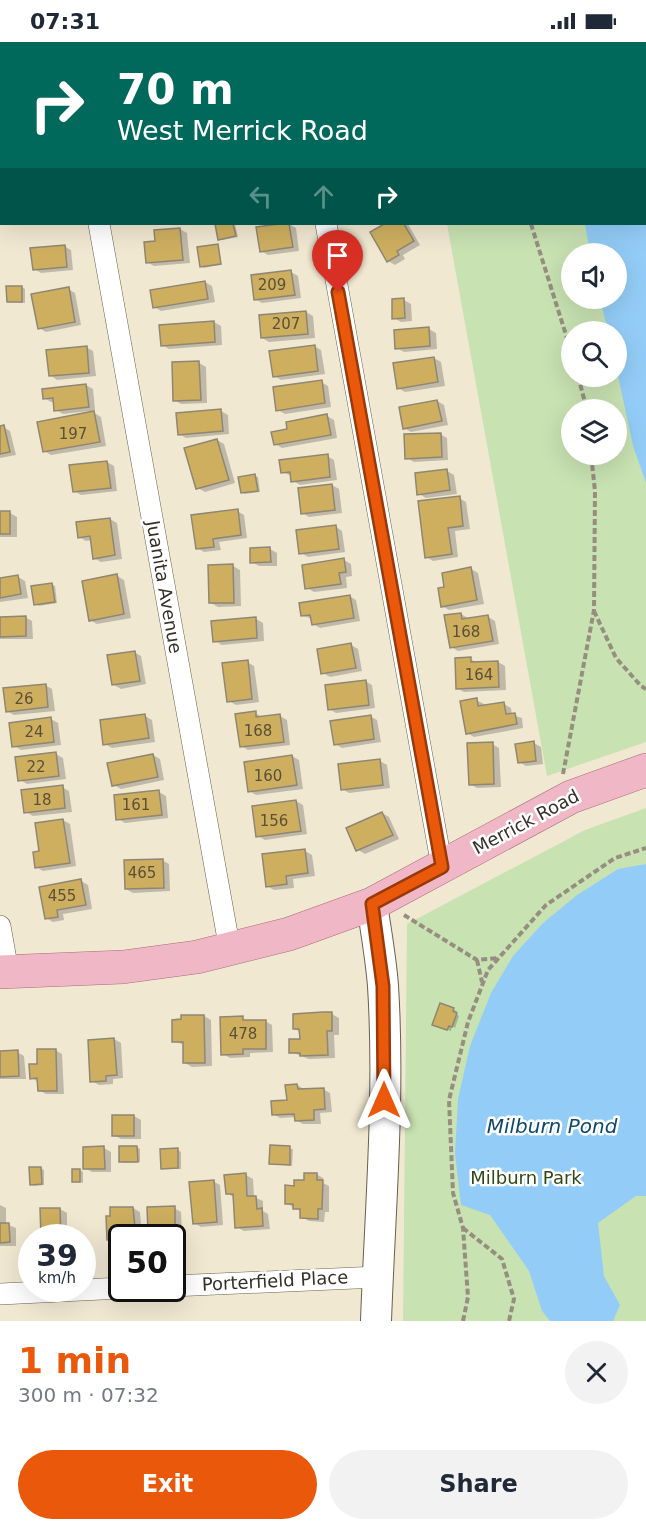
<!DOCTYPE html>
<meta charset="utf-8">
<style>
:root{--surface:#fff;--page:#f2f2f3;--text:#1f2937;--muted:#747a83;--accent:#ea580c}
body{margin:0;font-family:"DejaVu Sans",sans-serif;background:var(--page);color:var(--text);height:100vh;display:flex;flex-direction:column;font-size:22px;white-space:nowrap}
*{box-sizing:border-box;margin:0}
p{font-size:20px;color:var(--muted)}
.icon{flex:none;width:33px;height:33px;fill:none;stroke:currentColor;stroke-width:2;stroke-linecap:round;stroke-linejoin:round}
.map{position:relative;height:1279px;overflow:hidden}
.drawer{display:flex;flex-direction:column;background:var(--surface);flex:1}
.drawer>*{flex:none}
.top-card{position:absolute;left:0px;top:0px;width:646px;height:183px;box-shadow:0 6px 24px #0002;background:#00695c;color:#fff;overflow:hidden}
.buttons{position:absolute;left:561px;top:201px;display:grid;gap:12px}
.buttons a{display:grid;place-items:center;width:66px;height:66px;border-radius:50%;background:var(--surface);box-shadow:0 6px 24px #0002;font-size:30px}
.speed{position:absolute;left:18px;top:1182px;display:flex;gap:12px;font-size:30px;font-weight:700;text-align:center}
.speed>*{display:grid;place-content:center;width:78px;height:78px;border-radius:50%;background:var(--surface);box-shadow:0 6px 24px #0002;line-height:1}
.speed small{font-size:15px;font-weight:400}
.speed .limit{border:3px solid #111;border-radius:9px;background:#fff;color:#111}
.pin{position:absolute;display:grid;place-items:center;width:51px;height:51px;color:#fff;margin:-62px -26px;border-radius:50% 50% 50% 0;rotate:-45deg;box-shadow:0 0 6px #0007}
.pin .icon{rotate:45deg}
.me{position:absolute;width:66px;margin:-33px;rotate:0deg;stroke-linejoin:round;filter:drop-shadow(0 0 4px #0008)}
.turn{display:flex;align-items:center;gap:21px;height:126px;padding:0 18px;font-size:27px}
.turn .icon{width:78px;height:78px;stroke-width:2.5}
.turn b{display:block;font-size:42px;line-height:51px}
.lanes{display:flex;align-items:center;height:57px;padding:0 18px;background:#0003;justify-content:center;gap:30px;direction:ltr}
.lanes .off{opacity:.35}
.round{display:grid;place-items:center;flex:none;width:63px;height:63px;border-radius:32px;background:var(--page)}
.overview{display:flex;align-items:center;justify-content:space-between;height:102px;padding:0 18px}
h1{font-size:36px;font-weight:700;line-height:45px;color:var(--accent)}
.primary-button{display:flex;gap:12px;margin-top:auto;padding:12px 18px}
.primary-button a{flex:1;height:69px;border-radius:36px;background:var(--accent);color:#fff;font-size:24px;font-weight:700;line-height:69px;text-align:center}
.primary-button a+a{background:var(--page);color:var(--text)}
.status{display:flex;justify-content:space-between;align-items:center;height:42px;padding:0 30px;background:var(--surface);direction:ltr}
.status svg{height:16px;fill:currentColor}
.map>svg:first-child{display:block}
.green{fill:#c8e2b2;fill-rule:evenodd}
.water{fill:#93cdf7}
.shadow{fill:#0003}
.building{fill:#ceaf60;stroke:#8f8773;stroke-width:1.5}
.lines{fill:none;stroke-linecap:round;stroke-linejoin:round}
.street-casing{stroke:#68604d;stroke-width:22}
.secondary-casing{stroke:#68604d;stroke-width:32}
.primary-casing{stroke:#a86a78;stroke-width:34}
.path{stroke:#968f80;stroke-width:4;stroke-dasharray:6 3;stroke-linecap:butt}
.street{stroke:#fff;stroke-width:21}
.secondary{stroke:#fff;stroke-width:30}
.primary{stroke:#f0b8c7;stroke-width:33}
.route-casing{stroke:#983908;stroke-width:15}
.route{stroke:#ea580c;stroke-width:10}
.labels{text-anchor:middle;stroke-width:5;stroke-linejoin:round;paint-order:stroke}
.number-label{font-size:15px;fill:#5b5037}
.street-label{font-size:18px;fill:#353129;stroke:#fff}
.park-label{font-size:18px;fill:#314916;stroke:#fff}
.water-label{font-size:20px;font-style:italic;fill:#10496c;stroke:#fff}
</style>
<div class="status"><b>07:31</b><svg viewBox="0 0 49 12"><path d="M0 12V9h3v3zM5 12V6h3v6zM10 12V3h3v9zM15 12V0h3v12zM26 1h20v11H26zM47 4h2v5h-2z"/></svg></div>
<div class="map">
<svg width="646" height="1279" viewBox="0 0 646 1279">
<rect width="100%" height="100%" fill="#f1e8d2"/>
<!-- green -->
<g class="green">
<path d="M415 0H646V700L547 734 447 182H645V2ZM572 212H616V256H572ZM572 290H616V334H572ZM572 368H616V412H572Z"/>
<path d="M646 766V1279H403L407 882 585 788Z"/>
</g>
<!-- water -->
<g class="water">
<path d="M645 158 646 167V441L633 404 617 329 616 290 608 289 600 257 616 256V212L590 211 585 182H645Z"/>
<path d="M646 822V1154H636L598 1181 604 1234 620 1263 613 1279H550L542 1269 529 1229 490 1173 461 1163 455 1112 458 1057 470 1004 491 951 513 914 543 881 577 853 618 827Z"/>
</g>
<!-- shadow -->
<g class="shadow">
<path d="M0 0H29L2 2 0 17Z"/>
<path d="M114 0H161L115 2Z"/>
<path d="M228 0H257L258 2H228Z"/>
<rect x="335" y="0" width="79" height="2"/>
<path d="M0 20H2V49L0 48Z"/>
<rect x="0" y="53" width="2" height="23"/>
<path d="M0 161 2 162 0 176Z"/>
<path d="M216 182H235L238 195 222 198 219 197Z"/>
<path d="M289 182 296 186 299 209 268 213 261 209 257 186Z"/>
<path d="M387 182H408L420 203 403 213 405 217 395 223 388 219 372 191Z"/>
<path d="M180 187 187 191 190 221 154 224 147 220Z"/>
<path d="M64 204 71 208 73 228 41 231 34 227Z"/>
<path d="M217 204 219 223 204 226 201 224Z"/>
<path d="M291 230 298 234 301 256 262 261 255 257Z"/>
<path d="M205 240 212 244 215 260 161 269 154 265Z"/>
<path d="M22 245 25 247V261L8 259Z"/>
<path d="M68 247 75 251 81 283 46 290 39 286Z"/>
<path d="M404 258 411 262 412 279 401 280 394 276Z"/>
<path d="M306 270 313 274 315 296 269 300 262 296Z"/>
<path d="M214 280 221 284 222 303 169 307 162 303Z"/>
<path d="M429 287 436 291 437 307 404 310 397 306Z"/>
<path d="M314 304 321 308 325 332 281 338 274 334Z"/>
<path d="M86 305 93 309 96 334 57 338 50 333Z"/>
<path d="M434 316 441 320 445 344 405 350 398 346Z"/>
<path d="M199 321 206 325 207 361 181 362 174 358Z"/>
<path d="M321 340 328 344 331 365 285 372 278 368Z"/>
<path d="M86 343 93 347 95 368 91 369 101 375 106 404 51 413 44 409 90 372 89 369 63 372 56 368 55 360H51L44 356Z"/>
<path d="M437 359 444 363 448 383 411 390 404 386Z"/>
<path d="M221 369 228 373 229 392 186 396 179 392Z"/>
<path d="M327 374 334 378 337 396 282 406 275 402 289 389Z"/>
<path d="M3 385 10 389 16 413 0 416V386Z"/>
<path d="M440 392 447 396 448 418 414 420 407 416Z"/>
<path d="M217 398 224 402 235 441 205 450 198 446Z"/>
<path d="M327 414 334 418 337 438 300 443 293 439 292 434 282 430Z"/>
<path d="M107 420 114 424 117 449 81 453 74 449Z"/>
<path d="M447 429 454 433 457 452 426 456 419 452Z"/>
<path d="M255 434 258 435 260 450 245 452 242 450Z"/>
<path d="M332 443 339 447 342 471 309 475 302 471Z"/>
<path d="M459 456 466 460 470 487 455 489 458 515 433 519 426 515Z"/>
<path d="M237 469 244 473 247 496 219 500 221 508 204 510 197 506Z"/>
<path d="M0 471H10L17 475V495H0Z"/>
<path d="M110 477 117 481 122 517 101 520 94 516 92 498 86 499 79 495Z"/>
<path d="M335 484 342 489 345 510 308 515 301 511Z"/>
<path d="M270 507 277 511V524H259L252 520Z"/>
<path d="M344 518 351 522 352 534 346 535 347 546 314 550 307 546Z"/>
<path d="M233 524 240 528 241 564 218 565 211 561Z"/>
<path d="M471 527 478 531 484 562 449 568 442 564 446 546Z"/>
<path d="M117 534 124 538 131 576 97 582 90 578Z"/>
<path d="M18 535 25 539 28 556 0 560V537Z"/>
<path d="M51 542 55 544 57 561 39 564 36 562Z"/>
<path d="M349 554 356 558 360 579 320 586 313 582V577L303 574Z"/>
<path d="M461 572 468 576 488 575 495 579 499 602 458 609 451 605Z"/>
<path d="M25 575 32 579 33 597H0V576Z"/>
<path d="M256 577 263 581 264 599 222 603 215 599Z"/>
<path d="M351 603 358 607 362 629 330 635 323 631Z"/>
<path d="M134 610 141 614 146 642 121 647 114 643Z"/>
<path d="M470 617 478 621 498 620 505 624 506 648 464 650 457 646Z"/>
<path d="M247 620 254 624 259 660 236 663 229 659Z"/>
<path d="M365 639 372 643 375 666 336 671 329 667Z"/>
<path d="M45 643 52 647 55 669 14 673 7 669Z"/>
<path d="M476 658 484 662V665L504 662 511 666 512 673 522 676 523 686 474 695 467 691Z"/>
<path d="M255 671 262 675 280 674 287 678 290 703 248 708 241 704Z"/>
<path d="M145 674 152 678 155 700 112 706 105 702Z"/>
<path d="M370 674 377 678 381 700 342 706 335 702Z"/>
<path d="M51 677 58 681 61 703 21 708 14 704Z"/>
<path d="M534 701 541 705 543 722 526 724 519 720Z"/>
<path d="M492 702 499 706 501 745 477 746 470 742Z"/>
<path d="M56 712 63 716 66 737 27 742 20 738Z"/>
<path d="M153 713 160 717 164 738 121 747 114 743Z"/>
<path d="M292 714 299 718 303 747 256 753 249 749Z"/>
<path d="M380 719 387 723 390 746 349 751 342 747Z"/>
<path d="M62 745 69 749 72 770 33 774 26 770Z"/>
<path d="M159 750 166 754 168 776 125 781 118 777Z"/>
<path d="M296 759 303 763 307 792 265 798 258 794Z"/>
<path d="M382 771 389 775 399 797 365 812 358 808 348 787Z"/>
<path d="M63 778 70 782 76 824 43 829 36 825Z"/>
<path d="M305 809 312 813 315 834 293 837 294 846 274 848 267 844Z"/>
<path d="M162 818 169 822 170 849 133 851 126 847Z"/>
<path d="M81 839 88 843 92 867 63 872 64 878 53 880 46 876Z"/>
<path d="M441 963 457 969 456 972 459 974 455 986 452 984 451 989 437 984Z"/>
<path d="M332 972 339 976V993H334L335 1016 309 1017 291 1010 301 998V990L294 987Z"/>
<path d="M204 974 211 978 212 1024 192 1025 185 1021 184 1003 174 999Z"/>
<path d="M242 976 249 980 265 979 272 983 273 1010 250 1011V1015L230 1016 223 1012Z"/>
<path d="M114 997 121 1001 123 1036 113 1037V1042L99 1043 92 1039Z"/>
<path d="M55 1008 62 1012 64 1052H46L39 1048V1040L31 1036Z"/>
<path d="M17 1010 24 1014 26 1037H0V1011Z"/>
<path d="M297 1043 304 1047H323L330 1051 332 1070 320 1071 321 1082H303L296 1078V1075L280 1076 273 1072 289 1060Z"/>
<path d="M134 1074 141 1078V1097H121L114 1093Z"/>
<path d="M137 1105 140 1107V1120L124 1121 120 1119Z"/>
<path d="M271 1105 293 1107 292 1124 271 1121Z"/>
<path d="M104 1106 111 1110V1130H92L85 1126Z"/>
<path d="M178 1108 181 1110V1127H165L162 1126Z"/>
<path d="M41 1126 44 1128V1143L34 1144 31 1142V1127Z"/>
<path d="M80 1128 83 1130V1141L74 1139Z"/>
<path d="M316 1132 323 1136V1141L329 1144V1170H325L324 1180 309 1179 302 1175V1170L286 1161 295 1145Z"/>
<path d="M246 1133 253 1137 254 1155 263 1159V1169L268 1172 270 1187 244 1189 237 1185 235 1156 227 1151Z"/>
<path d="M213 1139 220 1143 223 1183 201 1185 194 1181Z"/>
<path d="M0 1163 6 1166V1182L16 1186V1204H0Z"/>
<path d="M133 1166 140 1170 142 1196H122V1201H115L108 1197Z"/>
<path d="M174 1166 181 1170 182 1193H157L150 1189Z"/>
<path d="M60 1167 67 1171V1196H42Z"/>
</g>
<!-- building -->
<g class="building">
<path d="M0 0H18V2H2L0 12Z"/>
<path d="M333 0H382V2H334Z"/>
<path d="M0 18H2L0 46Z"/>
<path d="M215 182H233L236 194 218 198Z"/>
<path d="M280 182H289L293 205 260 210 256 185Z"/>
<path d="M384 182H404L414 199 397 209 399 213 387 220 370 190Z"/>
<path d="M180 186 183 218 146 221 144 200 155 199 154 188Z"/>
<path d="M218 202 221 222 200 225 197 205Z"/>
<path d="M65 203 67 225 33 228 30 206Z"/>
<path d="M291 228 295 253 254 258 251 233Z"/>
<path d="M205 239 208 257 153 266 150 248Z"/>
<path d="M6 244H22V260H7Z"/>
<path d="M69 245 75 280 38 287 31 252Z"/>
<path d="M404 256 405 276 392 277V257Z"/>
<path d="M306 269 308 292 261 296 259 273Z"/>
<path d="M214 279 215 300 161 304 159 283Z"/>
<path d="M429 285 430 304 395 307 394 288Z"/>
<path d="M315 303 318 329 273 335 269 309Z"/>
<path d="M87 304 89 331 49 334 46 308Z"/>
<path d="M434 315 438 340 397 347 393 321Z"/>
<path d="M199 319 201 358 173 359 172 320Z"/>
<path d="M322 338 325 361 276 369 273 345Z"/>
<path d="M86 342 89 365 54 369 53 356 43 357 42 347Z"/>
<path d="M437 358 442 379 403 387 399 365Z"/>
<path d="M221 367 223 389 178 393 176 371Z"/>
<path d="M94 369 100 400 43 410 37 380Z"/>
<path d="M327 372 331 393 274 403 271 390 287 387 286 380Z"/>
<path d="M4 383 10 410 0 412V384Z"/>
<path d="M441 391 442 415 405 417 404 392Z"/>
<path d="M217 397 229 438 196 447 184 406Z"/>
<path d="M328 412 330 435 291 440 290 430 281 431 279 418Z"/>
<path d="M107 419 111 446 73 450 69 423Z"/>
<path d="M447 427 450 448 417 453 415 431Z"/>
<path d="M255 432 258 449 241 451 238 435Z"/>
<path d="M332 442 335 468 301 472 298 446Z"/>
<path d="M460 454 463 484 448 486 452 512 425 516 418 459Z"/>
<path d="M238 467 241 493 213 497 214 505 196 507 191 473Z"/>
<rect x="0" y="469" width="10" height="23"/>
<path d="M110 476 115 513 93 517 90 494 78 496 76 480Z"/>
<path d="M336 483 339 507 299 512 296 488Z"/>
<path d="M270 505 271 520 250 521V506Z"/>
<path d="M344 516 346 530 339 531 341 542 305 547 302 523Z"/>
<path d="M233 522 234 561H209L208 523Z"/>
<path d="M471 525 477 558 441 565 438 546 444 545 442 531Z"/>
<path d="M117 532 124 572 89 579 82 539Z"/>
<path d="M18 533 21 552 0 556V536Z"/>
<path d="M52 541 55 560 34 563 31 544Z"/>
<path d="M350 553 354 576 312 583 310 573 301 574 299 561Z"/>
<path d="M461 571 462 577 488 573 493 599 450 606 444 573Z"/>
<path d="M26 574V594L0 595V575Z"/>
<path d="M256 575 257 596 213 600 211 579Z"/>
<path d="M351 601 356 626 321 632 317 607Z"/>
<path d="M135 609 140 639 112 643 107 613Z"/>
<path d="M471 615V620L498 619 499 645 456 647 455 616Z"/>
<path d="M248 618 252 657 227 660 222 621Z"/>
<path d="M366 638 369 663 328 668 325 643Z"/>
<path d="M46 642 48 665 6 670 3 646Z"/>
<path d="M477 656 478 664 504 660 506 672 515 671 517 682 466 692 460 659Z"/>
<path d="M256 669V675L280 672 284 700 240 705 235 672Z"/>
<path d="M145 672 149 696 103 703 100 678Z"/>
<path d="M371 673 374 697 334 703 330 679Z"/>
<path d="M51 675 54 700 12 705 9 681Z"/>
<path d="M534 699 536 719 518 721 515 702Z"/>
<path d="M493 700 494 742 469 743 467 701Z"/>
<path d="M56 710 59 734 18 739 15 715Z"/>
<path d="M153 712 158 735 112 744 107 721Z"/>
<path d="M292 713 297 743 248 750 244 720Z"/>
<path d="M380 717 383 743 341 748 338 722Z"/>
<path d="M63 743 65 766 24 771 21 748Z"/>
<path d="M159 748 162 773 116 778 114 753Z"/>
<path d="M296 758 301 789 256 795 252 764Z"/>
<path d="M382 770 393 793 356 809 346 786Z"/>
<path d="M63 777 70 821 35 826 33 810 39 809 35 781Z"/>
<path d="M305 807 308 831 286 834 287 842 266 845 262 812Z"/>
<path d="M163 817 164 846 125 847 124 818Z"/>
<path d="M81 837 86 863 57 868 58 875 45 877 39 845Z"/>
<path d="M440 961 454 966 453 969 457 971 452 985 449 984 447 988 432 983Z"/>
<path d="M323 970H332V989H327L328 1013 300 1014V1011H289V997H300L299 987H293V972Z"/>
<path d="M181 973H204L205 1021H183V1000H172V978L181 977Z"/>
<path d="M243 974V978H266V1007H243V1012L221 1013 220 975Z"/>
<path d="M114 996 117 1033 106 1034V1039L90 1040 88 998Z"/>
<path d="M37 1007H56L57 1049H38L37 1036 30 1037 29 1022H37Z"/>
<path d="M18 1008 19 1034 0 1035V1009Z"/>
<path d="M297 1042 298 1047 324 1046 325 1067 314 1068V1078L295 1079 294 1072 272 1073 271 1059 287 1058 285 1043Z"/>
<rect x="112" y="1073" width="22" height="21"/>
<path d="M270 1103 290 1104V1123L269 1122Z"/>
<path d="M104 1104 105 1127H83V1105Z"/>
<path d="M119 1104H137L138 1120H119Z"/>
<path d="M178 1106V1126L161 1127 160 1107Z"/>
<path d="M29 1125H41L42 1142 30 1143Z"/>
<rect x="72" y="1127" width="8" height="13"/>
<path d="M246 1131 247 1154H256L257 1167 262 1166 263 1184 235 1186 233 1152H226L224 1133Z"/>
<path d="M304 1131H317V1138H323L322 1167H318V1177L300 1176V1167H293V1162H285V1143L294 1144V1138H304Z"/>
<path d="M214 1138 217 1180 193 1182 189 1140Z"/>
<path d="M175 1164V1189L148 1190 147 1165Z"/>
<path d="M110 1165H133L136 1196 107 1198 106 1174H110Z"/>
<path d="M40 1166H60L61 1196H41Z"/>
<path d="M0 1181H9L10 1200 0 1201Z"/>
</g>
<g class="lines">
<!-- street casing -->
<g class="street-casing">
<g id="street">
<path d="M67 0V2"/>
<path d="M293 0V2"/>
<path d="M0 109 2 108"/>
<path d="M99 182 230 908"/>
<path d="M326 182 442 825"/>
<path d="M0 884 8 929"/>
<path d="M172 1244 378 1235"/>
<path d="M0 1252 122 1246"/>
</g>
</g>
<!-- secondary casing -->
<g class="secondary-casing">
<path id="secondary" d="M372 862C376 890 381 917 383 944 390 1055 380 1168 376 1279"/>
</g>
<!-- primary casing -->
<g class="primary-casing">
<path id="primary" d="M0 930 123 925 197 915 289 892 372 862 571 755 646 728"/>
</g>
<!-- path -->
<g class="path">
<path d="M472 0 473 2"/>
<path d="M441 2 442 0"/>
<path d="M531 182 572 312"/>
<path d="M578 334 587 368"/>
<path d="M594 569 616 616 641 644 646 647"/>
<path d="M563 732 594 568 595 449 591 412"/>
<path d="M404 873 477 918 498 916"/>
<path d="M477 918 482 940"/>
<path d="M463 1186 502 1217 514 1257 509 1279"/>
<path d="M463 1279 468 1255 463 1186 453 1151 449 1058 468 980 488 928 546 863 615 816 646 806"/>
</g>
<!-- street -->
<use href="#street" class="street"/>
<!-- secondary -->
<use href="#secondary" class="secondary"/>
<!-- primary -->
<use href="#primary" class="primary"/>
</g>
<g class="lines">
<!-- route casing -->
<g class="route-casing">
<path id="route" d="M338 250 442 825 372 862 383 944 384 1058"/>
</g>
<!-- route -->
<use href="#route" class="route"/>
</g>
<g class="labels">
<!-- number labels -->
<g class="number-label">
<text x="272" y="248">209</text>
<text x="286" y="287">207</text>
<text x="73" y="397">197</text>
<text x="466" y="595">168</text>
<text x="479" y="638">164</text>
<text x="24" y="662">26</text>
<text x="258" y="694">168</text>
<text x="34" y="695">24</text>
<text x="36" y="730">22</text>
<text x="268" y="739">160</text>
<text x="42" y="763">18</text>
<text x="136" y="768">161</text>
<text x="274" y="784">156</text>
<text x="142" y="836">465</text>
<text x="62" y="859">455</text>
<text x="243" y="997">478</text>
</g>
<!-- street labels -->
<g class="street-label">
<text transform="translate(164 545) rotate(80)" y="6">Juanita Avenue</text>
<text transform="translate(526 780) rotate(-28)" y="6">Merrick Road</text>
<text transform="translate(275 1239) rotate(-3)" y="6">Porterfield Place</text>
</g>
<!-- park labels -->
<g class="park-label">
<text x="526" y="1142">Milburn Park</text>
</g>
<!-- water labels -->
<g class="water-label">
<text x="552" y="1091">Milburn Pond</text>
</g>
</g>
</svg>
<div class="buttons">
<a><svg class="icon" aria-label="sound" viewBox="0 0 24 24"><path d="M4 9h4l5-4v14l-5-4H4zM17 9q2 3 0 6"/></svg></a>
<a><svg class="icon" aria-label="search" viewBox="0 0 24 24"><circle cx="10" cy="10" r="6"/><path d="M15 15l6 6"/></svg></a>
<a><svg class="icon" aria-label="layers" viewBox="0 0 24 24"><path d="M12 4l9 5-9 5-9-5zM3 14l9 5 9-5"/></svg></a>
</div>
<div class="speed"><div>39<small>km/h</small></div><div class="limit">50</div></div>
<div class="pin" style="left:338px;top:250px;background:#d93025"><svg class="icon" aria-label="arrive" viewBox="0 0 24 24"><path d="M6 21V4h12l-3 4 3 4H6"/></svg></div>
<svg class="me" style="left:384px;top:1058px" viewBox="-20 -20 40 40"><path d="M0-17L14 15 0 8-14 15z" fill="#ea580c" stroke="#fff" stroke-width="4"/></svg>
<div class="top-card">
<div class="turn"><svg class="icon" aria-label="right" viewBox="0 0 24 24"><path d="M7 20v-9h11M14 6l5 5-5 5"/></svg><div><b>70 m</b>West Merrick Road</div></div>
<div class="lanes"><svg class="icon off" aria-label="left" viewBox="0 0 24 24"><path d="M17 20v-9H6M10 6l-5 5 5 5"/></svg><svg class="icon off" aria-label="ahead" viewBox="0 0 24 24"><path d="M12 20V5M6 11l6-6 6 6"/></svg><svg class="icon" aria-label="right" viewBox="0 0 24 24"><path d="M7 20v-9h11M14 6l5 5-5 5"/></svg></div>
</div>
</div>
<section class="drawer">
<div class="overview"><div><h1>1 min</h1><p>300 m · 07:32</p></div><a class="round"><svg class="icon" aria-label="close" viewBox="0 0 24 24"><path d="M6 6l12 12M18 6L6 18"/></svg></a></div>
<div class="primary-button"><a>Exit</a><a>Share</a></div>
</section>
